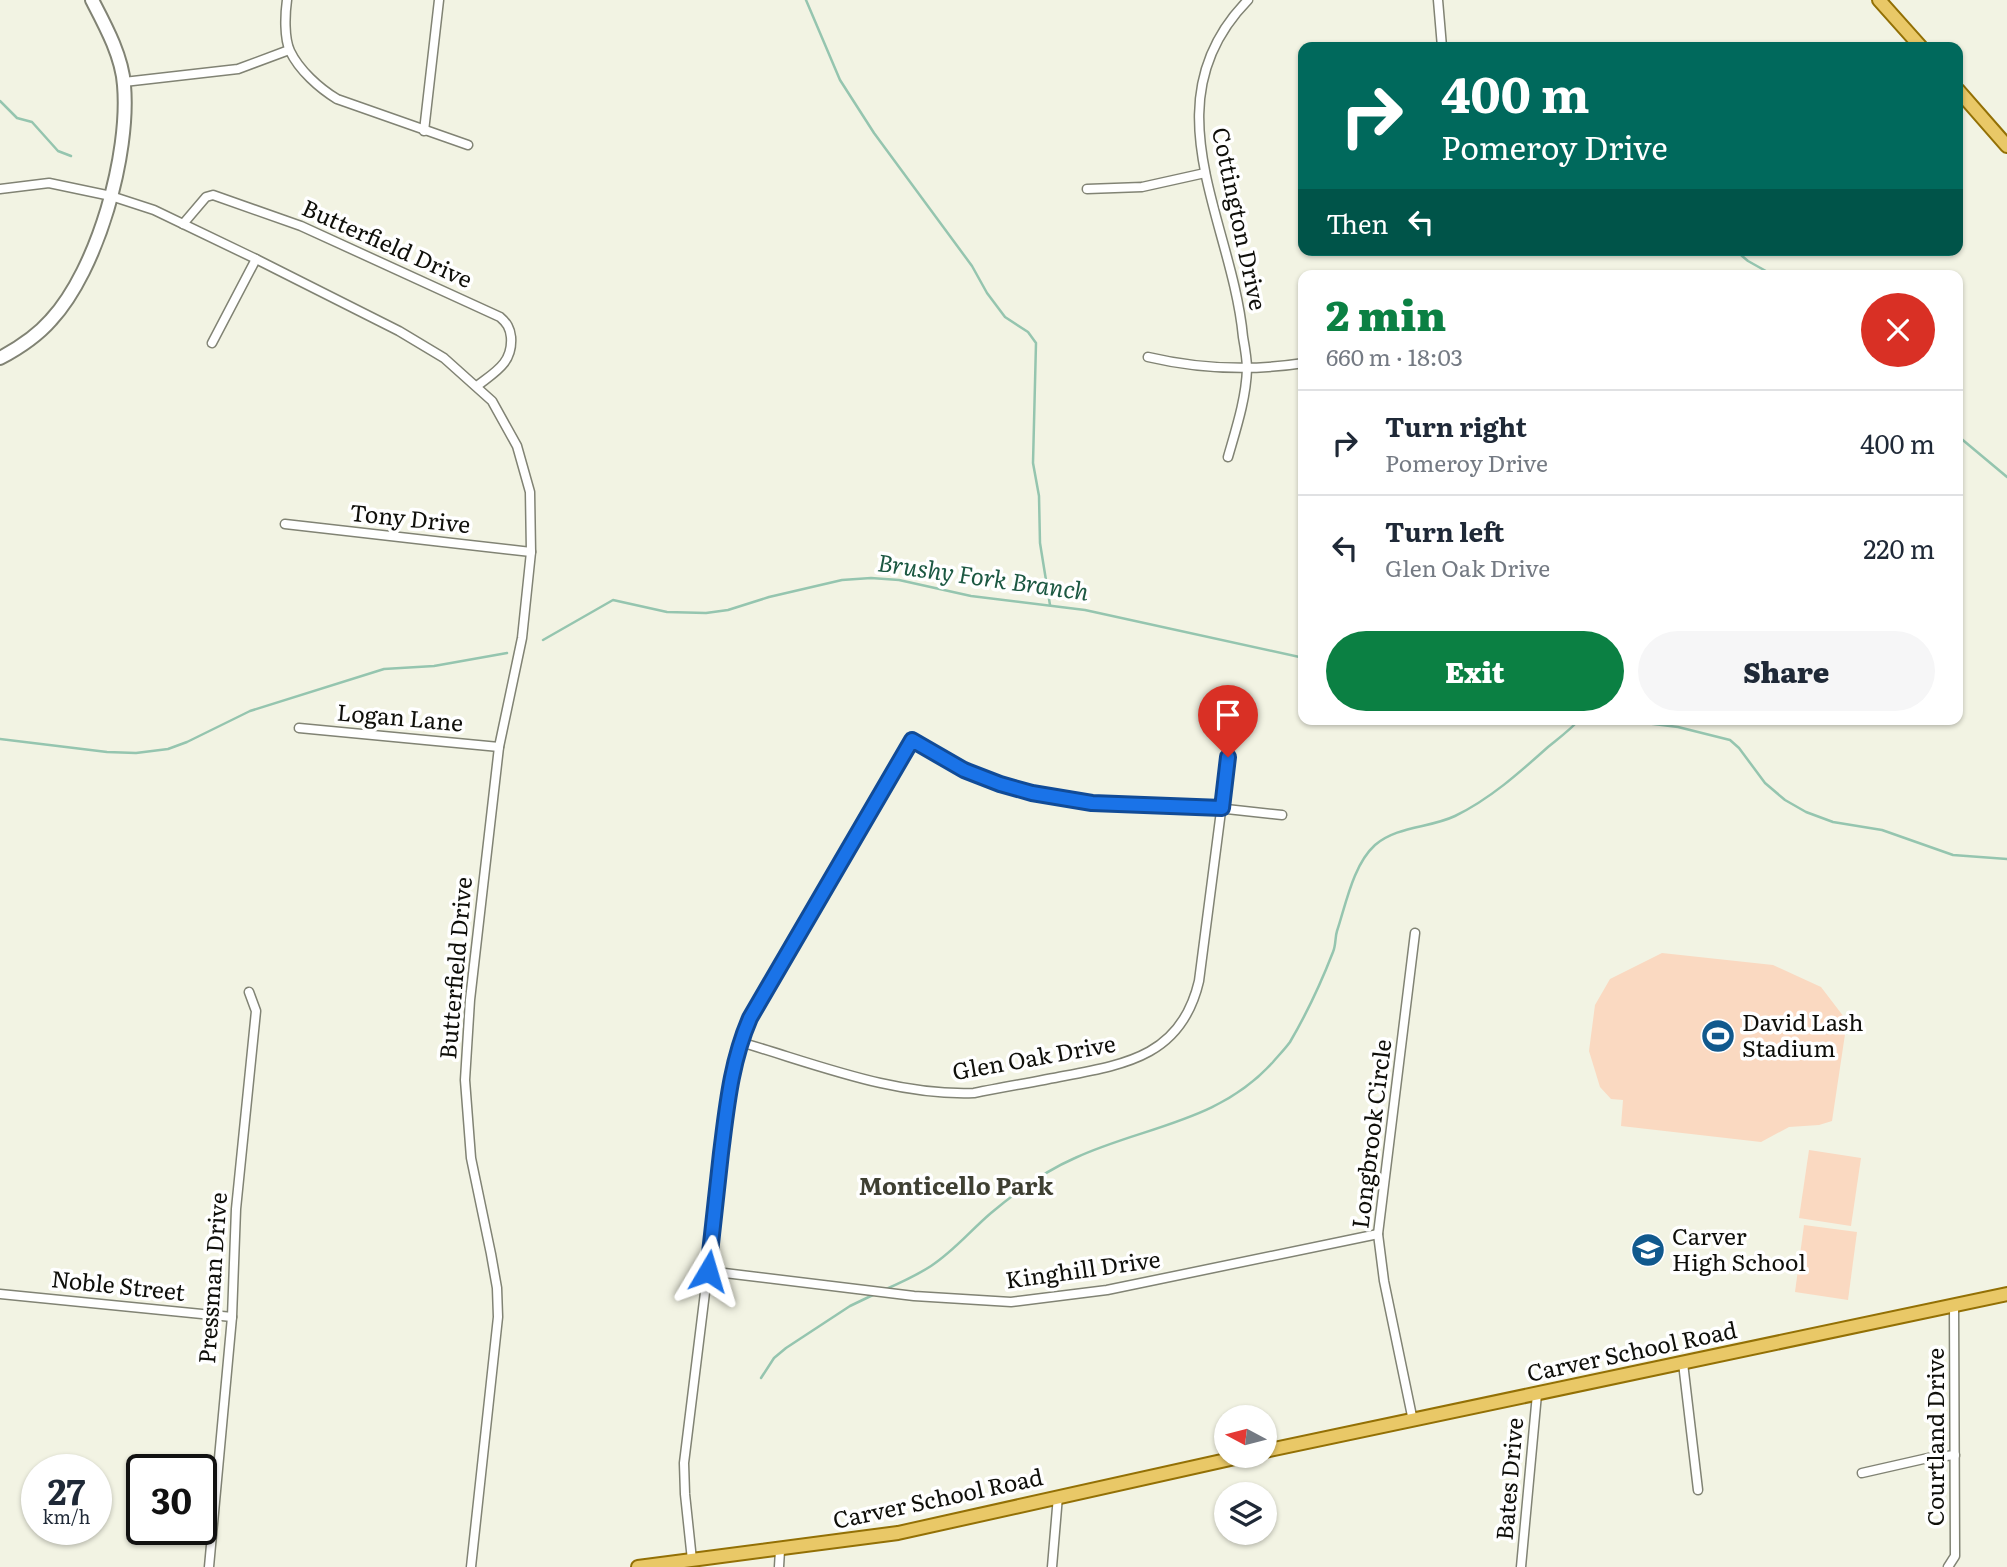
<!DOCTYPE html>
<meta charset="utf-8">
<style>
:root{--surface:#fff;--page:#f6f6f7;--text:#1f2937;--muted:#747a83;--line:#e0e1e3;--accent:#0b8043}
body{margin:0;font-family:Literata,serif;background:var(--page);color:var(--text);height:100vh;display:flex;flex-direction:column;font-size:26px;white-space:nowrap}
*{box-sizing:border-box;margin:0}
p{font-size:23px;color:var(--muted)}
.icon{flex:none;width:38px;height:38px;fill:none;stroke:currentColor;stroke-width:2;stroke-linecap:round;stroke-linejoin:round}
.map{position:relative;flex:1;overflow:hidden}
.details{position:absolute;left:1298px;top:270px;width:665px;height:455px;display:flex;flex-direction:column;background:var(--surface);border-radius:14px;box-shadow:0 2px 5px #0004}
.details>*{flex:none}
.guide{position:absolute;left:1298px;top:42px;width:665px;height:214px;border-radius:14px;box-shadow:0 2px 5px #0004;background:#00695c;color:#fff;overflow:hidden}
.needle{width:46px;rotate:277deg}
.buttons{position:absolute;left:1214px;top:1405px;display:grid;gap:14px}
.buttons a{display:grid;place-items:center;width:63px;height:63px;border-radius:50%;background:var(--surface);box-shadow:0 2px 5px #0004;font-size:35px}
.speed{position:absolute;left:21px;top:1454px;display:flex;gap:14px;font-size:35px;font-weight:700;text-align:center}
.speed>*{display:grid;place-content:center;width:91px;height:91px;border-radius:50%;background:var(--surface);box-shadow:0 2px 5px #0004;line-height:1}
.speed small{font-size:18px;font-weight:400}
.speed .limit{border:4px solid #111;border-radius:10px;background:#fff;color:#111}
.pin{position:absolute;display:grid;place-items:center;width:60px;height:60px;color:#fff;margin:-72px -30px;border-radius:50% 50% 50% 0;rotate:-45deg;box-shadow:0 0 7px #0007}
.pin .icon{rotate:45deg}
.me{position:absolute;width:77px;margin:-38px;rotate:7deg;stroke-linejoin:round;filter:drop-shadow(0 0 5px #0008)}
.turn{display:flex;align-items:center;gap:24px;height:147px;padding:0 28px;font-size:32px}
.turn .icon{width:91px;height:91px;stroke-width:2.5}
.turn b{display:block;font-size:49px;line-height:60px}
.then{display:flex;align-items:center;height:66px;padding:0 28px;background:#0003;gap:14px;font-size:26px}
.round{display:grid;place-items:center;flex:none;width:74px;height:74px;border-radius:37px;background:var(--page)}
.headline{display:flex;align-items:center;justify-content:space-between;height:119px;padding:0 28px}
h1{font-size:42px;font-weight:800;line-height:52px;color:var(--accent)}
.primary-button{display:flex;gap:14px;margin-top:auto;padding:14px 28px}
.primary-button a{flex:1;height:80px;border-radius:42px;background:var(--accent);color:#fff;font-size:28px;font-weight:800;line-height:80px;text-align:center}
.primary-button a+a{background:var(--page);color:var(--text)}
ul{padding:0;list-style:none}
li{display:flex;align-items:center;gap:21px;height:105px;padding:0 28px;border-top:2px solid var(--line)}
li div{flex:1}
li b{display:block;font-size:26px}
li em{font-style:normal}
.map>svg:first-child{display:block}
.green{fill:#fad9c1}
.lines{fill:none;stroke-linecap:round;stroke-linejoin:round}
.stream{stroke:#95c5af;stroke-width:2.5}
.street-casing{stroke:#818374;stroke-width:11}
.secondary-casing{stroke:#818374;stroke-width:16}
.primary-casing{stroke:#937005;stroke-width:16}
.street{stroke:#fff;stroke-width:8}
.secondary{stroke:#fff;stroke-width:12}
.primary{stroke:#e9c867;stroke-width:12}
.route-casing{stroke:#114b97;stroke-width:18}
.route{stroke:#1a73e8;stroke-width:12}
.labels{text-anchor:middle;stroke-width:7;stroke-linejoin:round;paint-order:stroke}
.street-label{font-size:23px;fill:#0f0f0a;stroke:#fff}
.poi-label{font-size:23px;fill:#0f0f0a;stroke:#fff;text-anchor:start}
.water-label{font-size:24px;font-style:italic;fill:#1c5842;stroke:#fff}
.neighbourhood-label{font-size:24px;font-weight:bold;fill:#3f4033;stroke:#fff}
</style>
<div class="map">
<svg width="2007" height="1567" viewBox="0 0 2007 1567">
<rect width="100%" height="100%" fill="#f2f3e3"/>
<!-- green -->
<g class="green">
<path d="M1662 953 1773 965 1821 987 1847 1021 1832 1121 1819 1125 1789 1127 1761 1142 1621 1126 1623 1100 1611 1099 1600 1087 1589 1051 1595 1005 1610 979Z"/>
<path d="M1809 1150 1861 1158 1851 1226 1799 1218Z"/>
<path d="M1804 1225 1857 1232 1848 1300 1795 1292Z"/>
</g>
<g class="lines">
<!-- stream -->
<g class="stream">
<path d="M806 0 840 80 874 133 972 266 987 293 1005 317 1028 332 1036 343 1033 463 1039 496 1040 543 1050 605"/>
<path d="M0 101 17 118 32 122 58 151 71 156"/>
<path d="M1735 250 1748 261 1773 275"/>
<path d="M1958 436 2007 477"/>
<path d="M543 640 613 600 667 612 706 613 728 610 769 597 842 580 871 578 899 580 971 596 1085 610 1304 658"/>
<path d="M1613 719 1678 727 1730 740 1739 748 1765 783 1785 800 1806 812 1833 822 1882 830 1953 855 2007 859"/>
<path d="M0 739 107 752 136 753 168 749 187 742 250 711 384 669 434 666 507 653"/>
<path d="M884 1290C900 1283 917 1275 931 1266 954 1251 971 1230 991 1213 1016 1192 1045 1171 1075 1158 1144 1126 1218 1123 1273 1062 1278 1056 1285 1049 1290 1042 1307 1013 1321 983 1333 952 1336 945 1335 937 1337 931 1346 904 1353 865 1375 845 1397 826 1430 828 1455 816 1490 799 1519 773 1548 747 1559 738 1570 730 1580 719"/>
<path d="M761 1378 774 1358 786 1348 850 1306 875 1294"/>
</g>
<!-- street casing -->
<g class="street-casing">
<g id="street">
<path d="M287 0C285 14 284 38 290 51 299 70 319 88 337 99L468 145"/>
<path d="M1438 0 1442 47"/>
<path d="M124 82 238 69 289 50"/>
<path d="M424 131 439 0"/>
<path d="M0 189 49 183 111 196 154 210 256 259 399 331 444 358 492 401 517 446 530 492 531 552 522 638 499 747 470 1000 465 1080 471 1158 491 1254 497 1288 498 1317 471 1567"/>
<path d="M1087 189 1142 187 1205 173"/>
<path d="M183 224 206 197 213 195 301 226 500 317C507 323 510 328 511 337 513 363 495 372 477 386"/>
<path d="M212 343 256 259"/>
<path d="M1148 357C1199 369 1252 371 1304 363"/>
<path d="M1228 457C1236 429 1246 399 1247 369 1247 359 1245 348 1243 337 1232 220 1147 103 1248 0"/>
<path d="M285 524 531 552"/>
<path d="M299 728 499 747"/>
<path d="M740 1042C816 1064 894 1096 974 1093 1004 1087 1034 1082 1064 1076 1129 1064 1182 1054 1199 981L1228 757"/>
<path d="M708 1271 914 1296 1011 1302 1107 1290 1378 1234"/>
<path d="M0 1294 232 1317"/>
<path d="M1683 1363 1698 1490"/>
<path d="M1413 1421 1384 1281 1378 1234 1415 933"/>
<path d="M1862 1473 1928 1458 1955 1455"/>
<path d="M692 1560 685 1494 684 1463 733 1065 750 1018 911 740 964 770 1000 784 1072 801 1190 805 1282 815"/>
<path d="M209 1567 232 1317 236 1209 256 1011 249 992"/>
<path d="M779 1567 780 1550"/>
<path d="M1052 1567 1058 1496"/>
<path d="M1521 1567 1537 1394"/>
<path d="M1948 1567 1955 1556 1954 1305"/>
</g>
</g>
<!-- secondary casing -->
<g class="secondary-casing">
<path id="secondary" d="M0 358C19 348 37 336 51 320 98 269 130 154 124 85 122 56 105 25 92 0"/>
</g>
<!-- primary casing -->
<g class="primary-casing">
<g id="primary">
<path d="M1879 0 1921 47"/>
<path d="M1958 90 2007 146"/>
<path d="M1265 1451 2007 1294"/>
<path d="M638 1567 898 1533 1244 1456"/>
</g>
</g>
<!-- street -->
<use href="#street" class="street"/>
<!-- secondary -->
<use href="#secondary" class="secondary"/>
<!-- primary -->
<use href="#primary" class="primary"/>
</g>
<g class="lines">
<!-- route casing -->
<g class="route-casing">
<path id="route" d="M708 1271C712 1232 717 1192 721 1153 727 1106 731 1062 750 1018L912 740 964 770 1000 784 1032 793 1092 803 1222 808 1228 757"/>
</g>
<!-- route -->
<use href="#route" class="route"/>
</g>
<!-- icons -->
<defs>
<g id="stadium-disc" transform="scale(1.75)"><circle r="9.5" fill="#11598d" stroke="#fff"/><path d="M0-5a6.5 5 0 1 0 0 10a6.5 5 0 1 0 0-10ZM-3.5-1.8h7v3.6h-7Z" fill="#fff"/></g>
<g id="school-disc" transform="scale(1.75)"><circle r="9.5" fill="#11598d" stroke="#fff"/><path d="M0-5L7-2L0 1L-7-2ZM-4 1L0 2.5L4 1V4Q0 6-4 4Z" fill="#fff"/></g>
</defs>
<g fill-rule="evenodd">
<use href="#stadium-disc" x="1718" y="1036"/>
<use href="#school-disc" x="1648" y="1250"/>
</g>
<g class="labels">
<!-- street labels -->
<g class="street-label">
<text transform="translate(1239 219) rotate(78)" y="8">Cottington Drive</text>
<text transform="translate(387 244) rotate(24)" y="8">Butterfield Drive</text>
<text transform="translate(410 519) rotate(6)" y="8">Tony Drive</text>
<text transform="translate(400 718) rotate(5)" y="8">Logan Lane</text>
<text transform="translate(456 968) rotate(-85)" y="8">Butterfield Drive</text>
<text transform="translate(1034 1058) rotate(-10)" y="8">Glen Oak Drive</text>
<text transform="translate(1372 1134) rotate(-83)" y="8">Longbrook Circle</text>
<text transform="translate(1083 1270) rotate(-8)" y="8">Kinghill Drive</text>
<text transform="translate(213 1278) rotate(-86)" y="8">Pressman Drive</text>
<text transform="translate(118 1286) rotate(6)" y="8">Noble Street</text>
<text transform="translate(1632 1352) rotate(-12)" y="8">Carver School Road</text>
<text transform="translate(1936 1437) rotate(-90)" y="8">Courtland Drive</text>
<text transform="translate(1510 1479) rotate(-85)" y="8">Bates Drive</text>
<text transform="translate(938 1499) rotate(-12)" y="8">Carver School Road</text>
</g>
<!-- poi labels -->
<g class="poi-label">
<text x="1742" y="1031">David Lash<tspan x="1742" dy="26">Stadium</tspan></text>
<text x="1672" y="1245">Carver<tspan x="1672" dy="26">High School</tspan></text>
</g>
<!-- water labels -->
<g class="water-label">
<text transform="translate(983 578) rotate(8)" y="8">Brushy Fork Branch</text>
</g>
<!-- neighbourhood labels -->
<g class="neighbourhood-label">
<text x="956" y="1195">Monticello Park</text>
</g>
</g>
</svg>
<div class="buttons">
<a><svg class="needle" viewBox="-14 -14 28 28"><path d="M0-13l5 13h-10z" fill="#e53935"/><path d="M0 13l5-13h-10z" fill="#747a83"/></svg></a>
<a><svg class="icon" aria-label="layers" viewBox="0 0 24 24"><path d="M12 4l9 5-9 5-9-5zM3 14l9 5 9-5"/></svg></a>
</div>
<div class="speed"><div>27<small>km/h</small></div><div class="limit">30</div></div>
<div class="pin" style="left:1228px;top:757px;background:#d93025"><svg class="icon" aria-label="arrive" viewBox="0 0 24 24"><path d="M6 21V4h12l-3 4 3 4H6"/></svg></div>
<svg class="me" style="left:708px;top:1271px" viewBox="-20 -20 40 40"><path d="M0-17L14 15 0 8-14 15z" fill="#1a73e8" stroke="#fff" stroke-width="4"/></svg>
<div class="guide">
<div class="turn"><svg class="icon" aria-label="right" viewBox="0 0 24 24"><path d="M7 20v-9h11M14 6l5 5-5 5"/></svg><div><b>400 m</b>Pomeroy Drive</div></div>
<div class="then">Then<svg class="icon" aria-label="left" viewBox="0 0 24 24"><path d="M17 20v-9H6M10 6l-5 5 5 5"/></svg></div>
</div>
<section class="details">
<div class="headline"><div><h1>2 min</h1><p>660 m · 18:03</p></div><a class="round" style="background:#d93025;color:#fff"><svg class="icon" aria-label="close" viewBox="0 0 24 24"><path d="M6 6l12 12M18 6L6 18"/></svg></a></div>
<ul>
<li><svg class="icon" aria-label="right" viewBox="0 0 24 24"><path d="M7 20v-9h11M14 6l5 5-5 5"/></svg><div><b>Turn right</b><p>Pomeroy Drive</p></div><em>400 m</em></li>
<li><svg class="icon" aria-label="left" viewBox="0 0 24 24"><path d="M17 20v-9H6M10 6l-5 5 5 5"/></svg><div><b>Turn left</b><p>Glen Oak Drive</p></div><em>220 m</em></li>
</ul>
<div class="primary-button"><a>Exit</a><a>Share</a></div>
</section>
</div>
